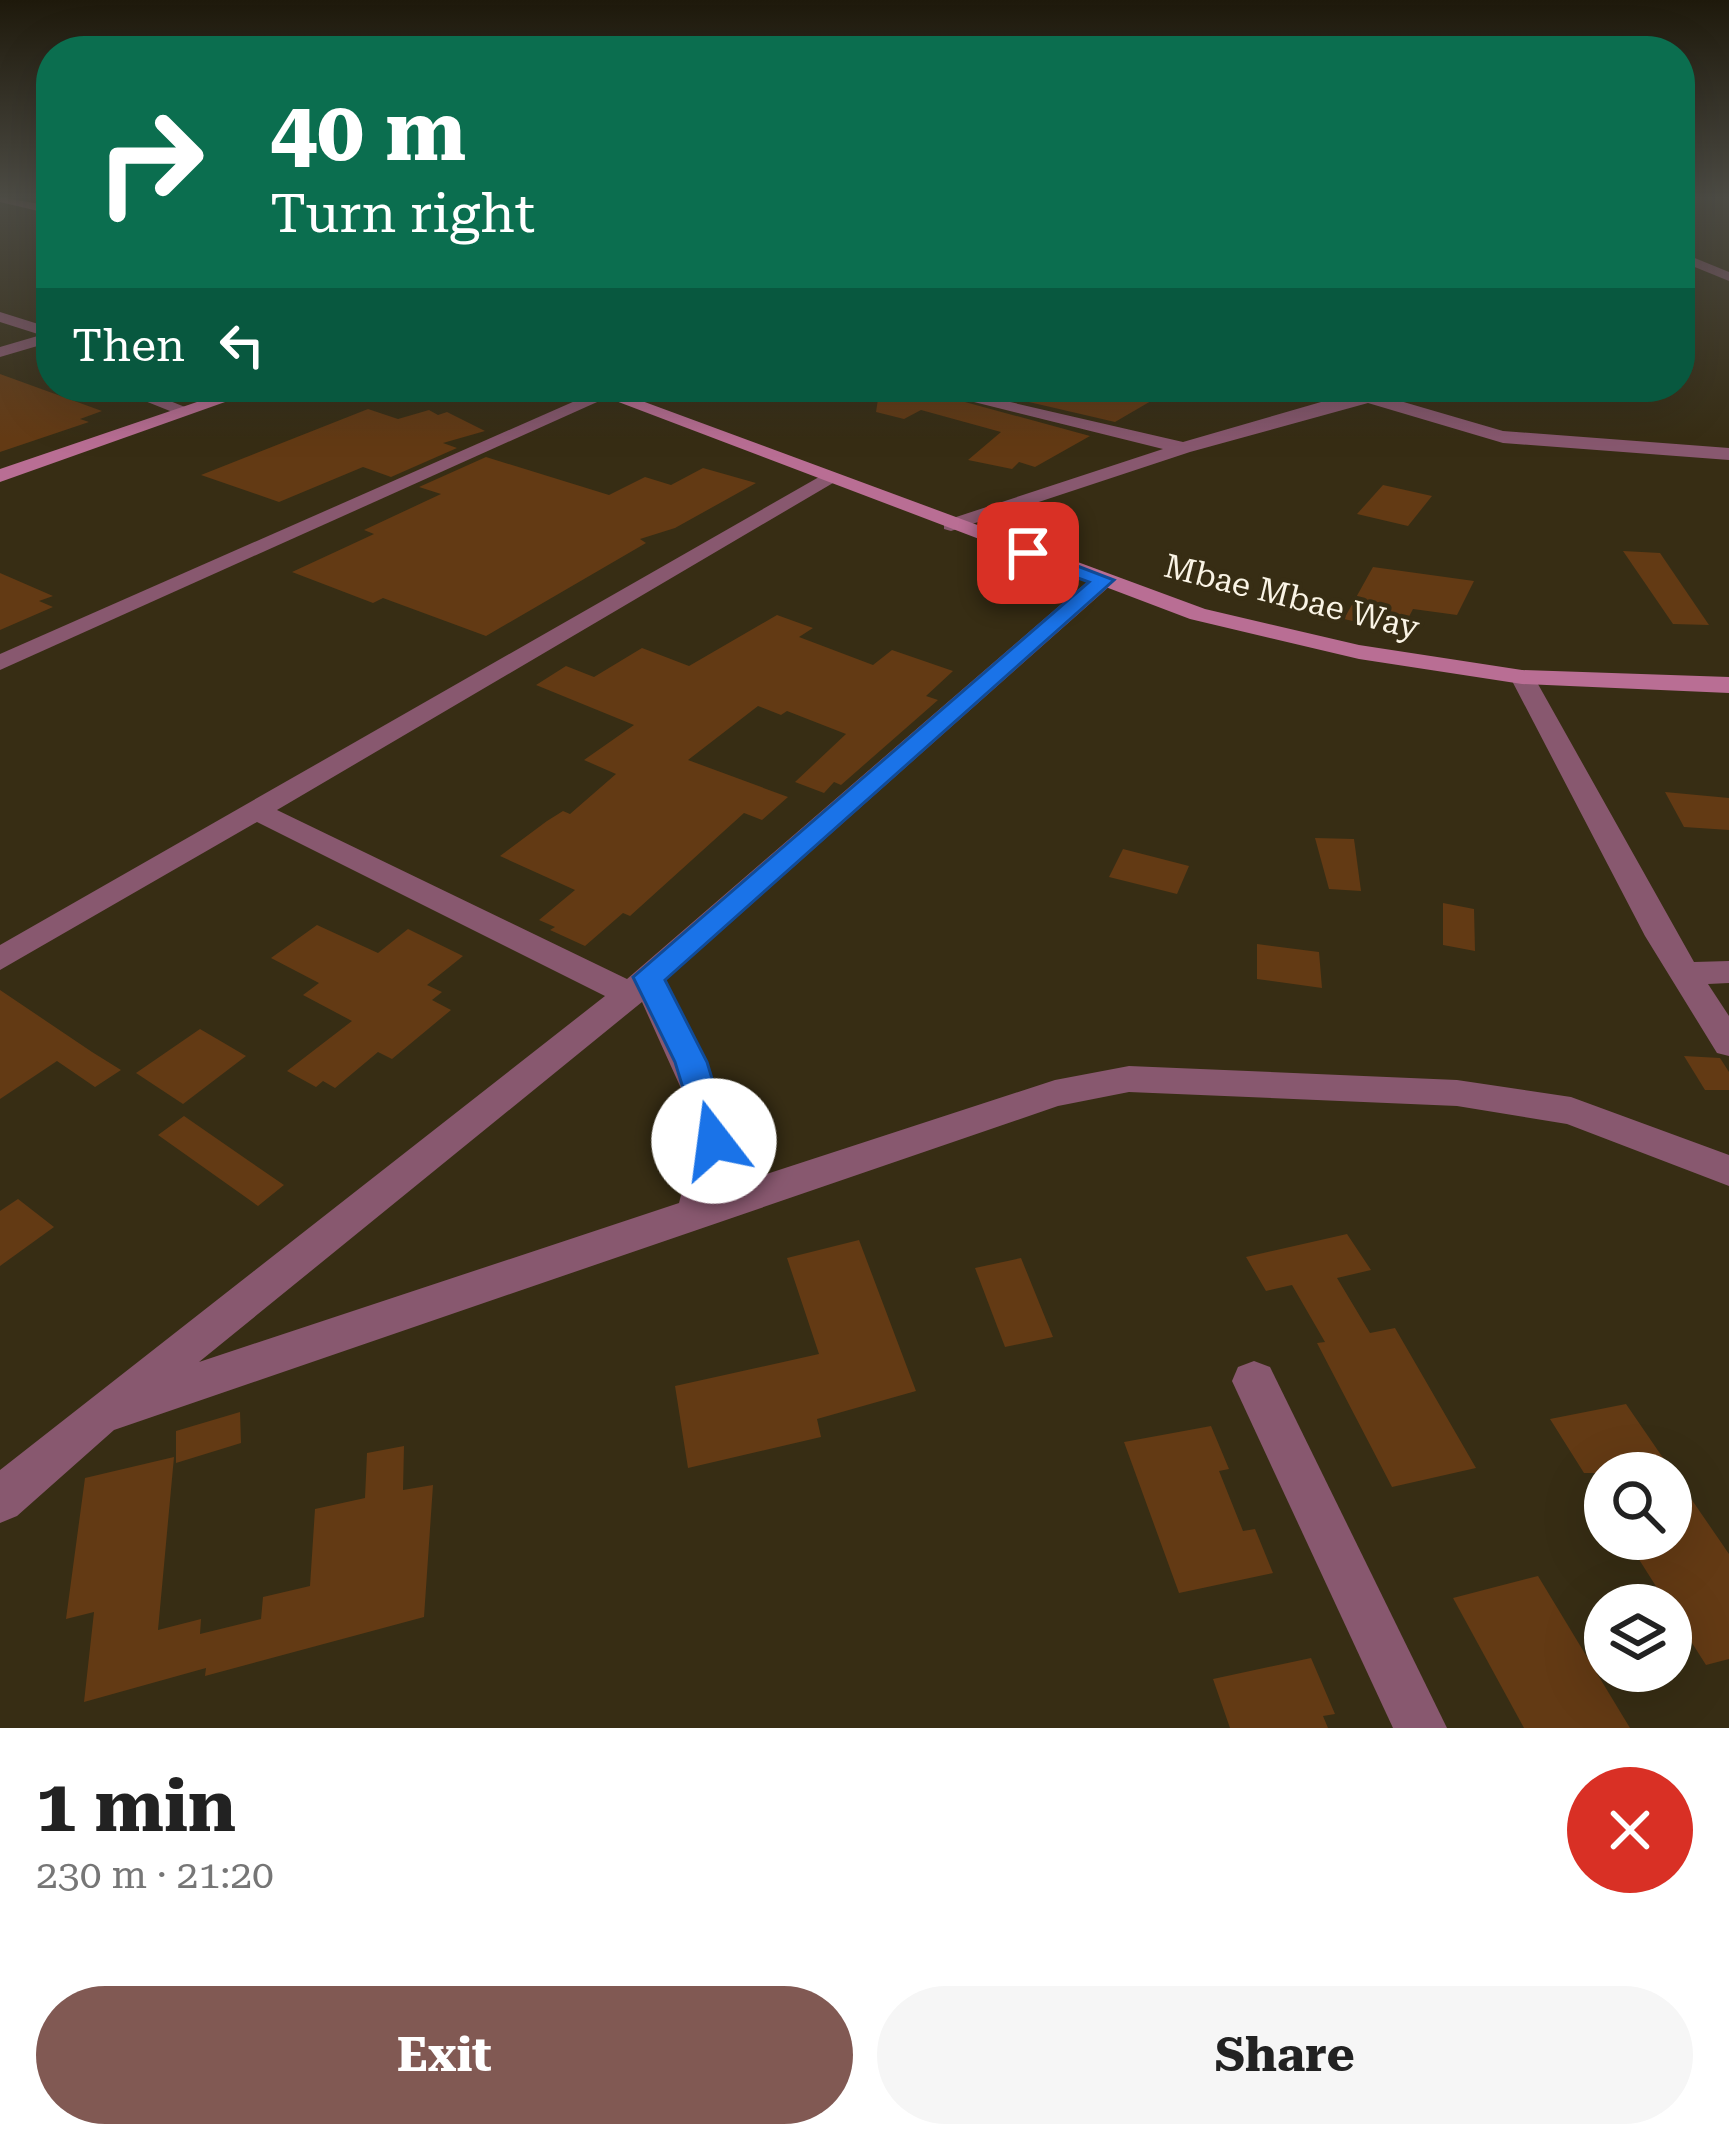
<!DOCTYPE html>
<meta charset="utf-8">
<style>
:root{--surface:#fff;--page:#f6f6f6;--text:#222;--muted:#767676;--accent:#815953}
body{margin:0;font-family:"Roboto Serif",serif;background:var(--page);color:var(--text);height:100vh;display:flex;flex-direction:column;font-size:45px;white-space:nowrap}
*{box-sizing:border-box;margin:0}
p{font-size:39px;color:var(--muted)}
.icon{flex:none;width:66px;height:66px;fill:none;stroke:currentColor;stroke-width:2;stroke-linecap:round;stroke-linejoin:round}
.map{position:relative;height:1728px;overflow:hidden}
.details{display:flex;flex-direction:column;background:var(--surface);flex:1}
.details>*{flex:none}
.banner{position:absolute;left:36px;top:36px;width:1659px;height:366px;border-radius:48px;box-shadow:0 12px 48px #0002;background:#0b6e4f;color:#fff;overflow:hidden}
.controls{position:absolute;left:1584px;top:1452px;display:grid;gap:24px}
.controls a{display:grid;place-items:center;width:108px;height:108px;border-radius:50%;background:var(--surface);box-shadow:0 12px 48px #0002;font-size:60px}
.pin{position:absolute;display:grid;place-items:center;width:102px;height:102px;color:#fff;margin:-51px;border-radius:24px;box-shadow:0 6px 18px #0006}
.me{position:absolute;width:132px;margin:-66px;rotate:345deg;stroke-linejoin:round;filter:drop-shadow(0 0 9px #0008)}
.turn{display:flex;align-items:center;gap:42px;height:252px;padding:0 36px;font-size:54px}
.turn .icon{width:156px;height:156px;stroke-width:2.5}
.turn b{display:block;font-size:84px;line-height:102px}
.then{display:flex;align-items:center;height:114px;padding:0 36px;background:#0003;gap:24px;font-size:45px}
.round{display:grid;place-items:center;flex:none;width:126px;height:126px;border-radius:63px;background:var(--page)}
.summary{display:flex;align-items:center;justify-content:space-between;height:204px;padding:0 36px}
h1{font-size:72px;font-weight:700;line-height:90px}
.primary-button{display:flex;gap:24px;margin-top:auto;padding:24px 36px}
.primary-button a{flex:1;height:138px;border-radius:72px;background:var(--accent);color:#fff;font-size:48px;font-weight:700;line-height:138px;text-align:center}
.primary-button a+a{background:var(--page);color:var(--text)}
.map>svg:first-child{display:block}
.building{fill:#633a14}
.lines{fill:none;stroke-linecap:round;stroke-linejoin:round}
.street{fill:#88586f;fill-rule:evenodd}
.secondary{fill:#b96e94;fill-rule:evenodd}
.route{fill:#1a73e8;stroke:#114b97;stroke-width:3}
.labels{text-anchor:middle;stroke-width:9;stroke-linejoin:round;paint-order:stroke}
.far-street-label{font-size:33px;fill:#faf4e5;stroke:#372d14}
</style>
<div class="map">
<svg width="1729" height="1728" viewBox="0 0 1729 1728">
<rect width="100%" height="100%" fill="#372d14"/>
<!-- building -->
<g class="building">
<path d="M0 374 102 411 80 419 89 422 0 452Z"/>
<path d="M870 387H910L1090 436 1035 467 1019 462 1012 469 968 460 1001 432 921 410 904 419 876 412 878 399 869 396Z"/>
<path d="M965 387H1175L1115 422Z"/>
<path d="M368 409 398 419 429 410 438 415 447 412 485 431 443 443 457 448 391 477 363 467 279 502 201 475Z"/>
<path d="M486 457 609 495 645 477 671 485 703 468 756 483 675 528 640 539 646 543 486 636 383 598 373 603 292 572 374 534 364 530 441 494 419 487Z"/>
<path d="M1383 485 1432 496 1408 526 1357 514Z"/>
<path d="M1623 551 1660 553 1709 625 1673 624Z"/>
<path d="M1373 567 1474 581 1457 615 1413 609 1401 632 1344 619Z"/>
<path d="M0 573 53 596 39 601 53 607 0 630Z"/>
<path d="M777 615 813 628 799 637 873 665 892 650 953 671 926 696 938 700 841 785 834 782 824 793 795 782 846 734 787 711 781 715 758 706 688 760 788 797 762 820 744 813 630 916 623 913 585 946 550 930 555 927 539 920 575 890 500 856 547 821 563 811 570 814 616 774 584 760 634 725 536 685 566 666 594 677 642 648 689 666Z"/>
<path d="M1665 792 1729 798V830L1684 827Z"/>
<path d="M1315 838 1354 839 1361 891 1329 889Z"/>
<path d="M1123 849 1189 866 1177 894 1109 877Z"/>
<path d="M1443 903 1474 909 1475 951 1443 945Z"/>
<path d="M317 925 378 953 408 929 463 956 427 985 442 992 432 1000 451 1010 392 1059 378 1052 335 1088 323 1081 316 1087 287 1071 352 1021 303 995 319 983 271 958Z"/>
<path d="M1257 944 1319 952 1322 988 1257 979Z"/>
<path d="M0 990 92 1052 121 1070 95 1087 57 1061 0 1099Z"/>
<path d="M200 1029 246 1056 183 1104 136 1073Z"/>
<path d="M1684 1056 1720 1058 1729 1072V1090H1705Z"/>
<path d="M184 1116 249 1161 284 1185 258 1206 158 1135Z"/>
<path d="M18 1199 54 1227 0 1266V1211Z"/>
<path d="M1347 1234 1371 1270 1337 1278 1370 1333 1395 1328 1476 1468 1392 1487 1317 1343 1325 1342 1292 1285 1266 1291 1246 1257Z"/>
<path d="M859 1240 916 1391 817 1419 821 1437 688 1468 675 1386 819 1354 787 1258Z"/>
<path d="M1021 1258 1053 1337 1005 1347 975 1268Z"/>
<path d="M1626 1404 1729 1554V1659L1706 1665 1626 1539H1671V1473H1584L1550 1419Z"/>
<path d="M240 1412 241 1443 176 1463V1431Z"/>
<path d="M1211 1426 1229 1469 1219 1471 1243 1531 1255 1529 1273 1573 1179 1593 1124 1442Z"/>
<path d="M404 1446 403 1490 433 1485 424 1617 205 1676 206 1668 84 1702 94 1612 66 1619 85 1478 174 1457 158 1630 201 1619 200 1634 261 1619 263 1597 310 1586 315 1509 365 1498 367 1453Z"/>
<path d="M1538 1576 1630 1728H1524L1453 1598Z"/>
<path d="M1311 1658 1335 1714 1323 1716 1328 1728H1230L1213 1679Z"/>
</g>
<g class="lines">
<!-- street -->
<g class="street">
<path d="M1680 252 1729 272V281L1680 261Z"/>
<path d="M0 312 51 328V342L0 357V347L41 335 0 322Z"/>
<path d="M110 387H135L195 411 180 415Z"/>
<path d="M914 387H945L1183 442 1373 387H1394L1383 396 1503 431 1729 448V460L1503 443 1368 403 1190 452 951 531 944 529V521L1163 449Z"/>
<path d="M600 390 615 394 0 670V654Z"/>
<path d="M826 473 833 475V483L277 810 627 979 1095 575H1111V585L666 980 725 1106 733 1141 721 1189 1055 1080 1129 1066 1457 1080 1571 1097 1729 1155V1186L1567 1124 1457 1106 1129 1092 1058 1106 114 1430 17 1516 0 1523V1470L605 996 257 822 0 970V945ZM642 1002 689 1106 695 1141 679 1203 199 1362Z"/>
<path d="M1522 670 1534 677 1694 962 1729 961V983L1708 984 1729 1016V1056L1717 1053 1645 936 1510 677Z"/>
<path d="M1254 1361 1270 1367 1447 1728H1393L1232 1381 1238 1367Z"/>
</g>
<!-- secondary -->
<g class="secondary">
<path d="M0 197 51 206V214L0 202Z"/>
<path d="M241 387H267L0 482V469Z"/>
<path d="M579 387H604L1205 609 1359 645 1522 670 1729 677V693L1522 684 1359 659 1190 619Z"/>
</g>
</g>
<!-- sky -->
<linearGradient id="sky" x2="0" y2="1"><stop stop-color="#1e190b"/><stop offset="0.45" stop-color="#4d4c45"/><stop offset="1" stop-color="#4d4c45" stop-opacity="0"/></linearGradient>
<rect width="1729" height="439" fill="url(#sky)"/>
<!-- route -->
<path class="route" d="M1028 547 1114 580 665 980 707 1062 731 1141 726 1150 714 1154 702 1150 675 1062 633 977 1089 582 1021 557 1018 553Z"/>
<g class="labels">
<!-- far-street labels -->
<g class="far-street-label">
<text transform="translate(1292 596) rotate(14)" y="12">Mbae Mbae Way</text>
</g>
</g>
</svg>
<div class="controls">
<a><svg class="icon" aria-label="search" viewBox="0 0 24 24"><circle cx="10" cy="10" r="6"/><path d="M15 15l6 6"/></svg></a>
<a><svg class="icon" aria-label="layers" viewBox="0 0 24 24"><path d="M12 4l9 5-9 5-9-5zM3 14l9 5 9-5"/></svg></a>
</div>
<div class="pin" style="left:1028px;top:553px;background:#d93025"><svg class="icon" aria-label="arrive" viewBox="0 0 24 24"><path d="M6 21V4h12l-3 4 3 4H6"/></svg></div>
<svg class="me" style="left:714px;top:1141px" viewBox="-20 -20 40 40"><circle r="19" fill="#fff"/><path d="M0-13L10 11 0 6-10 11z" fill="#1a73e8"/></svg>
<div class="banner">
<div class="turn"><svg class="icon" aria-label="right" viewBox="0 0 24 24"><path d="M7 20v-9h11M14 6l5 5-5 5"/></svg><div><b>40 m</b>Turn right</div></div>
<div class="then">Then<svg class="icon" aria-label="left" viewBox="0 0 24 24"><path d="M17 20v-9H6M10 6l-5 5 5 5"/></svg></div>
</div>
</div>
<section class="details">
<div class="summary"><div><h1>1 min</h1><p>230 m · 21:20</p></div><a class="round" style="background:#d93025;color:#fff"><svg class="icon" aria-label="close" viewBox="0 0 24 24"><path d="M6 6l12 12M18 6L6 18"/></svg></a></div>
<div class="primary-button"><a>Exit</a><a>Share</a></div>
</section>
